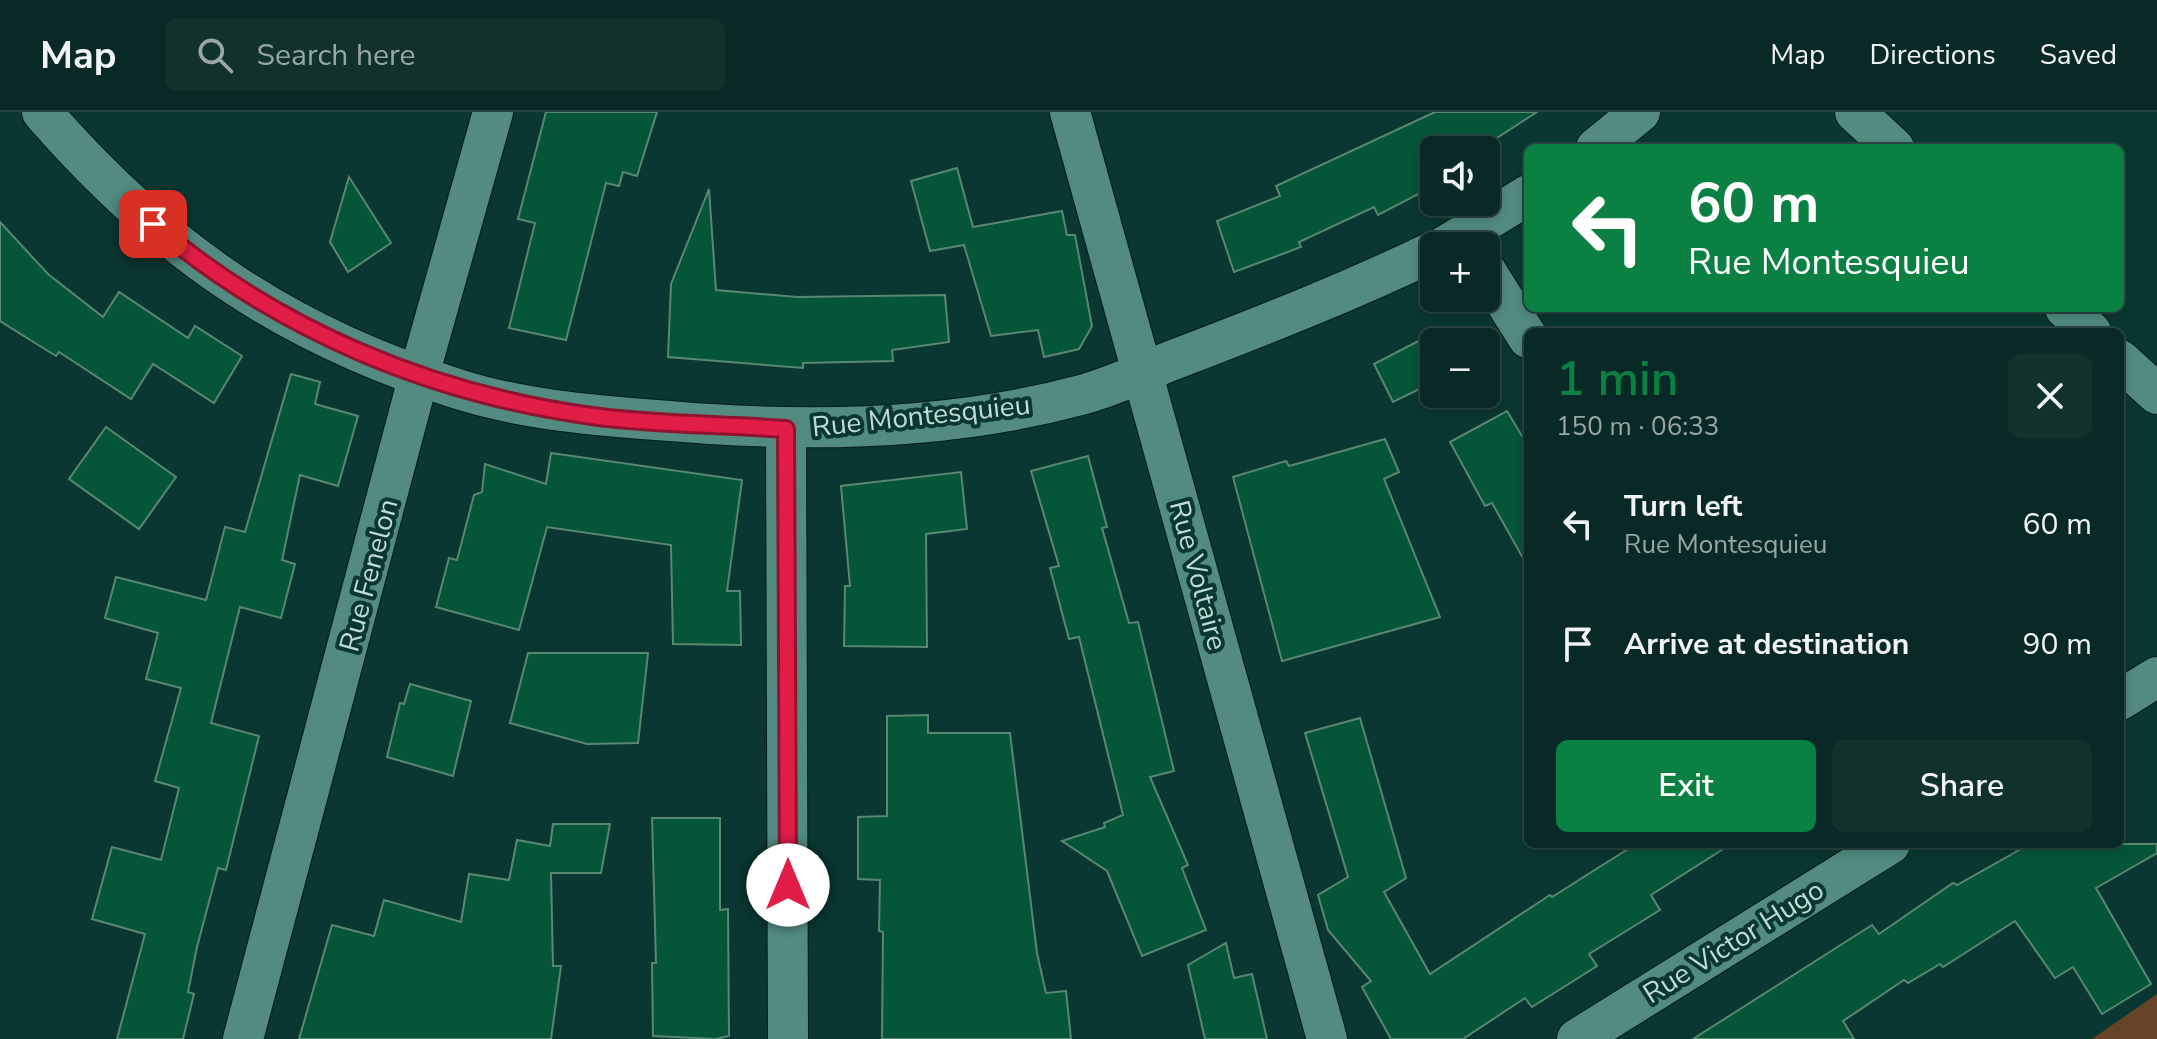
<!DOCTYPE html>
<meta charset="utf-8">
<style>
:root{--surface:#082925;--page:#11312d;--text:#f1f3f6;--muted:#98a6a7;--line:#294542;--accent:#0b8043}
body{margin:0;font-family:"Nunito Sans",sans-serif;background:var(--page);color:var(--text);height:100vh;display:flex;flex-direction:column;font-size:30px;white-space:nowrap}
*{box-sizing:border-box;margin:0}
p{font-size:26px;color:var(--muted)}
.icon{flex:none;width:44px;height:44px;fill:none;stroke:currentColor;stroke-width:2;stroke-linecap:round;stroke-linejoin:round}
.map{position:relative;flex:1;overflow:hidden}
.side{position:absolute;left:1524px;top:216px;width:600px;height:520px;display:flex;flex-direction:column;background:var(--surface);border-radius:12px;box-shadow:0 4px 12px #0003,0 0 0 2px var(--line)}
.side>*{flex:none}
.top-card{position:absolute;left:1524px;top:32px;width:600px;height:168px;border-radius:12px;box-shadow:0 4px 12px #0003,0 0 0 2px var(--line);background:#0b8043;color:#fff;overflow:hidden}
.controls{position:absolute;left:1420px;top:24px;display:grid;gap:16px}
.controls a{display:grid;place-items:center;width:80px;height:80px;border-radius:12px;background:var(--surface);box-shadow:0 4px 12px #0003,0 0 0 2px var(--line);font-size:40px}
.pin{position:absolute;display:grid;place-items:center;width:68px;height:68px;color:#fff;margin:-34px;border-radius:16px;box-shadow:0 4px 12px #0006}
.me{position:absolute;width:88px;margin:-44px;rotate:0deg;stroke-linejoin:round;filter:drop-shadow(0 0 6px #0008)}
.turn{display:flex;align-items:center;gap:28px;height:168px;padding:0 32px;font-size:36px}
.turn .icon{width:104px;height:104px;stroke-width:2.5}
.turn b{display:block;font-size:56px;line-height:68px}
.round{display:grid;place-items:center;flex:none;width:84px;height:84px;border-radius:12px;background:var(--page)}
.headline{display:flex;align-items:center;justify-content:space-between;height:136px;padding:0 32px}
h1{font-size:48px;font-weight:600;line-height:60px;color:var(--accent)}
.action{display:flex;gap:16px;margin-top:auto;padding:16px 32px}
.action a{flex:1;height:92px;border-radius:12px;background:var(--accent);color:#fff;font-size:32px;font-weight:600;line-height:92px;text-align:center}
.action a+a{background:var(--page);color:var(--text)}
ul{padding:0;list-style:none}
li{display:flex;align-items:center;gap:24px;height:120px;padding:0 32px}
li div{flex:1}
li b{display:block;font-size:30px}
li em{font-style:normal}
header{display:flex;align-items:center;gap:48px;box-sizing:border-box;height:112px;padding:0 40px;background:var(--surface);border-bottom:2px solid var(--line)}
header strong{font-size:38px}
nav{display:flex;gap:44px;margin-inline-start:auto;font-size:28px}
.search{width:560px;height:72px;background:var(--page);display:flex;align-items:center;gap:20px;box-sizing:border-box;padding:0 28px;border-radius:12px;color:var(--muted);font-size:30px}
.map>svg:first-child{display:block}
.green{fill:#664526}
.building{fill:#055539;stroke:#5a8770;stroke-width:2}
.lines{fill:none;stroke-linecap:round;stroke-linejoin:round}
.street-casing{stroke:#001d19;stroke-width:42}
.street{stroke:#538b81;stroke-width:40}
.route-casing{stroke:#92132f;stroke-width:20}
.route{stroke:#e11d48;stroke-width:14}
.labels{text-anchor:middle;stroke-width:8;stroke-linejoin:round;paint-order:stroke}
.street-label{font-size:28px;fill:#bfdbd5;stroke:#0a3731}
</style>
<header>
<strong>Map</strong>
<div class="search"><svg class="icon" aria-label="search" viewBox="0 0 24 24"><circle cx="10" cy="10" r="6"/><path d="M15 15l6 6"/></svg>Search here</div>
<nav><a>Map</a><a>Directions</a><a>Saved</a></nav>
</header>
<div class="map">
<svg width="2157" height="927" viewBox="0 0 2157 927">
<rect width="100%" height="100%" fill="#0a3731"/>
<!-- green -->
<path class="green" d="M2157 882V927H2092Z"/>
<!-- building -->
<g class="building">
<path d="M546 0H657L637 64 623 60 619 74 606 71 566 228 509 216 535 111 518 107Z"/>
<path d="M1435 0H1537L1478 38H1434V74L1378 103 1374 95 1299 130 1301 135 1234 160 1217 109 1280 84 1276 74Z"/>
<path d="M957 56 973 115 1062 99 1067 123H1075L1092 214 1079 237 1044 245 1038 218 991 224 964 133 930 139 911 69Z"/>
<path d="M349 65 391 131 348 160 330 130Z"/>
<path d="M709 77 716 178 797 185 945 183 949 230 892 238 893 249 803 251V256L668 245 671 172Z"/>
<path d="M0 110 48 162 103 205 119 180 188 226 195 214 242 244 214 291 153 252 131 287 59 240 56 244 0 209Z"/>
<path d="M1434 221V270L1393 290 1374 252Z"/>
<path d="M291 262 320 270 315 292 358 304 338 374 300 363 282 448 295 452 281 506 240 495 211 611 259 624 226 758 218 756 197 835 188 880 194 882 183 927H117L145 822 92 807 112 735 161 748 179 676 155 669 181 576 146 567 158 521 105 506 116 465 206 488 225 415 245 420Z"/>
<path d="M1507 299 1528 334V455L1492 391 1485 394 1450 330Z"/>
<path d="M106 315 176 365 139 417 69 367Z"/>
<path d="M1385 327 1399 360 1384 367 1440 505 1282 549 1233 365 1286 349 1289 354Z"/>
<path d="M551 341 742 368 727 479H740L741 533 673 532 671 433 547 415 519 518 436 495 449 446 457 448 474 383 482 380 485 352 546 372Z"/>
<path d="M1088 344 1107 415 1102 416 1129 511 1138 510 1174 659 1150 665 1188 753 1182 756 1206 818 1142 844 1107 759 1062 729 1105 715 1104 711 1123 703 1079 525 1069 527 1050 456 1059 454 1031 359Z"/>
<path d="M961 360 967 417 926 422 927 535 844 534 845 474H850L841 374Z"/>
<path d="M528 541H648L638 631 587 632 510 611Z"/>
<path d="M410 572 471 589 453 664 387 645 400 591 404 592Z"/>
<path d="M928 603V621H1010L1037 841 1046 881 1066 879 1071 927H882L883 820 879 819 880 768 858 767V705L887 704V604Z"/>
<path d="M1360 606 1406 766 1384 780 1430 862 1550 783 1552 785 1636 732H1731L1651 783 1660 798 1589 842 1597 854 1532 895 1525 886 1463 927H1391L1362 875 1371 869 1328 818 1318 783 1348 765 1305 621Z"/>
<path d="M652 706H720V798L728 797 729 924 716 927 653 924 652 851H656Z"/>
<path d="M553 712H610L601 761H551L553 854H561L551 927H299L332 813 374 824 384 788 461 810 469 762 509 768 517 728 550 734Z"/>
<path d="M2030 732H2157V741L2096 776 2151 872 2102 902 2073 855 2055 866 2015 809 1943 855 1940 852 1908 871 1904 868 1843 909 1854 927H1693L1872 813 1879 822 1953 771 1957 773Z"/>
<path d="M1226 831 1234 866 1252 862 1267 927H1205L1188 853Z"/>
</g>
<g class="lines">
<!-- street casing -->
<g class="street-casing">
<g id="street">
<path d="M42 0C163 139 285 223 461 278 538 302 630 306 710 312 833 320 962 315 1081 283 1116 274 1148 257 1181 245 1267 212 1351 179 1434 139"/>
<path d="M1070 0 1327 927"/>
<path d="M1855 0 1894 36"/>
<path d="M1596 36 1640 0"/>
<path d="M1445 134 1528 83"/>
<path d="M1486 159 1528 226"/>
<path d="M2065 196 2091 220"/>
<path d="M2120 248 2157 282"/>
<path d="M786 317 788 927"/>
<path d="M2120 588 2157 565"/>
<path d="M243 927 419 263 493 0"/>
<path d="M1577 927 1890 732"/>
</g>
</g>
<!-- street -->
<use href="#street" class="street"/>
</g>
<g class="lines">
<!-- route casing -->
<g class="route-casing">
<path id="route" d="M153 112C277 218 431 282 592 304 656 313 722 312 786 317L788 773"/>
</g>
<!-- route -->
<use href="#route" class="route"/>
</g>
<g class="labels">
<!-- street labels -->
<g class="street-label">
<text transform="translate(921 303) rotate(-6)" y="10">Rue Montesquieu</text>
<text transform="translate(368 463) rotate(-75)" y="10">Rue Fenelon</text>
<text transform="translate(1199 463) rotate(75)" y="10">Rue Voltaire</text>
<text transform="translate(1733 829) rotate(-32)" y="10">Rue Victor Hugo</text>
</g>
</g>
</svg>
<div class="controls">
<a><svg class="icon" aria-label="sound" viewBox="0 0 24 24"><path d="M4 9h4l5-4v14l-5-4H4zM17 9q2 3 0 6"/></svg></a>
<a>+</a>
<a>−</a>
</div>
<div class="pin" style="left:153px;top:112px;background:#d93025"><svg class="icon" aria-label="arrive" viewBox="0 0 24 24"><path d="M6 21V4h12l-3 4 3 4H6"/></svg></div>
<svg class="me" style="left:788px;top:773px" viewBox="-20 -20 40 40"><circle r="19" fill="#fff"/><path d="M0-13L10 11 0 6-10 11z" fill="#e11d48"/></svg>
<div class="top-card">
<div class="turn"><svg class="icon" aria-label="left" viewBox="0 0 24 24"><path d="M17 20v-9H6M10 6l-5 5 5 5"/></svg><div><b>60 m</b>Rue Montesquieu</div></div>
</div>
<section class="side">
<div class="headline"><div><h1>1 min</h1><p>150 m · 06:33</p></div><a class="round"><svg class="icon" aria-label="close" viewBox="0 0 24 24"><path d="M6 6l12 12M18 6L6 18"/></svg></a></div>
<ul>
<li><svg class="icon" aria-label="left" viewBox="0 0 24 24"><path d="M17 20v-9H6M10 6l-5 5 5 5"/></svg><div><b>Turn left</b><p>Rue Montesquieu</p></div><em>60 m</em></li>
<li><svg class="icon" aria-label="arrive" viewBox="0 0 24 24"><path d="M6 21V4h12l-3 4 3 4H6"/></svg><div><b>Arrive at destination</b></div><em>90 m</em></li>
</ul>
<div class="action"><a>Exit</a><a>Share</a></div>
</section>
</div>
